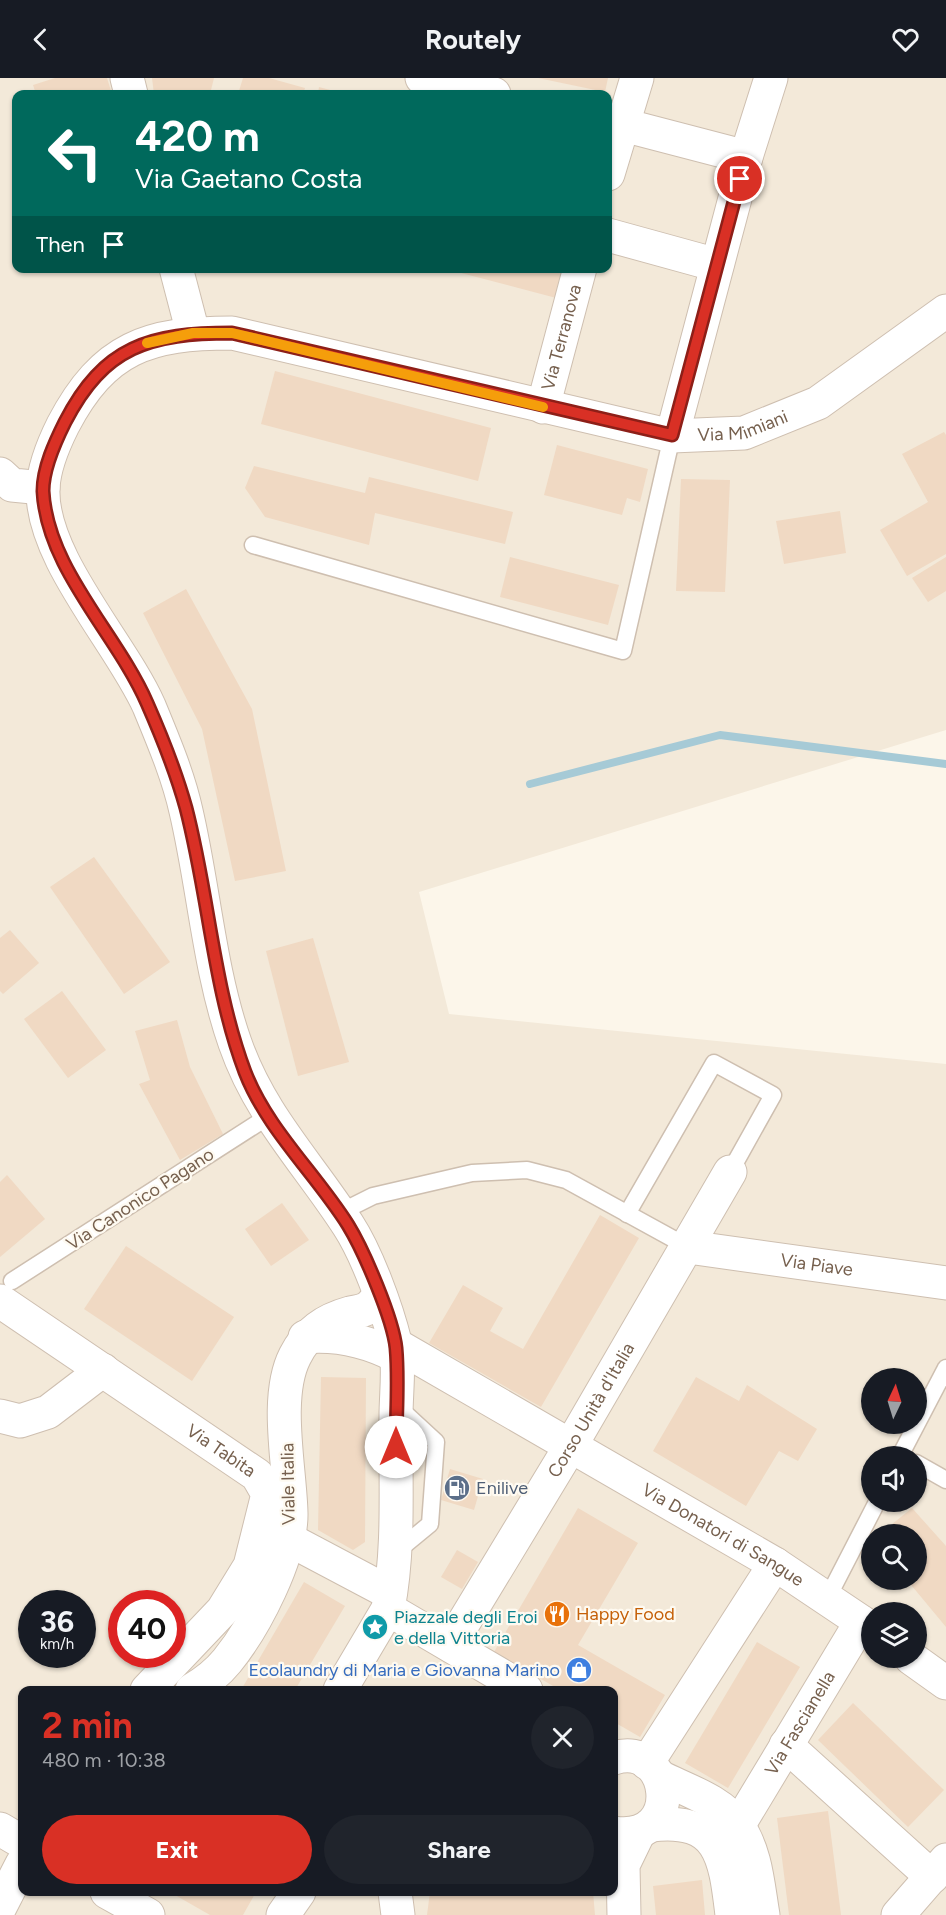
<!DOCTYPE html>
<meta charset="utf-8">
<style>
:root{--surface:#171b24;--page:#20242c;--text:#f1f3f6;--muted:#9ea1a6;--accent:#d93025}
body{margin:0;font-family:Figtree,sans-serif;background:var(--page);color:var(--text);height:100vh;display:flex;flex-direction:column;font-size:22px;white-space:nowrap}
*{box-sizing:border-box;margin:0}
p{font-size:20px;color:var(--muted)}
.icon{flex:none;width:33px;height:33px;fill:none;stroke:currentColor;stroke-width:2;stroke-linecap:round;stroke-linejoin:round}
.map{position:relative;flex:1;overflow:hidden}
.details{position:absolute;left:18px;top:1608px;width:600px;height:210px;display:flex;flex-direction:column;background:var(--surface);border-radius:12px;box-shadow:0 2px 4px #0004}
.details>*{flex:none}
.banner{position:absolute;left:12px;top:12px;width:600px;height:183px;border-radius:12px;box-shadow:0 2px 4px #0004;background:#00695c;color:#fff;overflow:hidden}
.needle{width:39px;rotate:4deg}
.controls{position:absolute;left:861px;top:1290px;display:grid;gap:12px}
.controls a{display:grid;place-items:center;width:66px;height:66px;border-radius:50%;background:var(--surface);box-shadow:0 2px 4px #0004;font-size:30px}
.speed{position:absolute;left:18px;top:1512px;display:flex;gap:12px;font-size:30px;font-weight:700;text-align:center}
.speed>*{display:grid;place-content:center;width:78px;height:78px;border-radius:50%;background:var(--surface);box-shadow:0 2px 4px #0004;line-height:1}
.speed small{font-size:15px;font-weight:400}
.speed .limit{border:9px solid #d22;background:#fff;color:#111}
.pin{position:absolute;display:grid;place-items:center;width:51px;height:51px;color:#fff;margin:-26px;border:3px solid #fff;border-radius:50%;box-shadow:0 2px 6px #0007}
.me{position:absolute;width:66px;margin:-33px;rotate:0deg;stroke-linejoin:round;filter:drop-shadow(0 0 4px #0008)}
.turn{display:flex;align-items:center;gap:21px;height:126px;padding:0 24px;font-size:27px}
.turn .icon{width:78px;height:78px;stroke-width:2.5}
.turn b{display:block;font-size:42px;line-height:51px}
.then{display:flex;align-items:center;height:57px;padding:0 24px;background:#0003;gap:12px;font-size:22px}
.round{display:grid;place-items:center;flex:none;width:63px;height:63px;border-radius:32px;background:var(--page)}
.summary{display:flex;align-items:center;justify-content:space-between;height:102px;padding:0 24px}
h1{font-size:36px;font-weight:700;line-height:45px;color:var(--accent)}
.primary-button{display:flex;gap:12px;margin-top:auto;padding:12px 24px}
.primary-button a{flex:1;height:69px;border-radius:36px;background:var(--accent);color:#fff;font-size:24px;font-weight:700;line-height:69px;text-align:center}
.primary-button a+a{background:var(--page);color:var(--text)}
header{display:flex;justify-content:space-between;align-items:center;height:78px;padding:0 24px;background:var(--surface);font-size:27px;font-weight:700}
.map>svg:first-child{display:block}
.residential{fill:#f3e9d9;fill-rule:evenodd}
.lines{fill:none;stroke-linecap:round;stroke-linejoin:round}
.stream{stroke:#a6cad6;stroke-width:8}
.building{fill:#f0d9c3}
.service-casing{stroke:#cebfb0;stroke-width:19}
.minor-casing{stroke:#cebfb0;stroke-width:35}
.tertiary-casing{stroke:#cebfb0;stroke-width:35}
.service{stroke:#fff;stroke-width:16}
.minor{stroke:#fff;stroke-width:33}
.tertiary{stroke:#fff;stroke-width:33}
.route-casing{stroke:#8d1f18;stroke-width:15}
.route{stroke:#d93025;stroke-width:10}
.slow{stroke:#f59e0b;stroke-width:10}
.labels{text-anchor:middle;stroke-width:4.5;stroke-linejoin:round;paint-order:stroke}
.street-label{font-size:18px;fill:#76604e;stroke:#fefaf1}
.service-label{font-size:18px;fill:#4e5e75;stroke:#fefaf1;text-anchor:start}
.food-label{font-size:18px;fill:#c56008;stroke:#fefaf1;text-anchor:start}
.culture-label{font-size:18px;fill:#0d838f;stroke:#fefaf1;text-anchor:start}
.shop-label{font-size:18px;fill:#366cbe;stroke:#fefaf1;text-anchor:end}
</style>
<header><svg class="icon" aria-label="back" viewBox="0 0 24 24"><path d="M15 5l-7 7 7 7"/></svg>Routely<svg class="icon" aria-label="heart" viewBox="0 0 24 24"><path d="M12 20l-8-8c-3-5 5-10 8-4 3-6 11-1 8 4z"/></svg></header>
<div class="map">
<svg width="946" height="1837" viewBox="0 0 946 1837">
<rect width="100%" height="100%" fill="#fcf6ea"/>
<!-- residential -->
<path class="residential" d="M0 0H946V652L419 814 449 936 946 986V1837H0ZM16 16H608V190H16ZM872 1300H916V1346H872ZM872 1378H916V1424H872ZM872 1456H916V1502H872ZM32 1526H82V1576H32ZM122 1526H172V1576H122ZM872 1534H916V1580H872ZM22 1612H614V1814H22Z"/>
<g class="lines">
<!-- stream -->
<path class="stream" d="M530 706 720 657 946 686"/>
</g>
<!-- building -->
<g class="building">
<path d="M55 0H107L112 16H36L33 7Z"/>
<path d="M152 0H214L210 16H154Z"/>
<path d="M243 0H269L305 10 303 16H238Z"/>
<path d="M538 0H608L605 14Z"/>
<path d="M319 9 345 16H318Z"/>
<path d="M442 190H568L560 221Z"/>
<path d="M275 293 491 350 478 403 261 346Z"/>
<path d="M944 354 946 357V476L907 498 880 452 928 424 902 376Z"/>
<path d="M557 367 648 391 640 424 627 420 622 437 544 417Z"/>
<path d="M254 388 365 415 369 399 513 434 505 466 375 435 369 467 265 439 245 410Z"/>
<path d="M681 401 730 402 725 514 676 513Z"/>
<path d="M840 433 846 475 784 486 776 443Z"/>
<path d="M510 479 619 507 608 547 500 519Z"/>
<path d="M946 479V513L928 524 912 500Z"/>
<path d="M186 511 252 631 286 793 235 803 202 651 143 535Z"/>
<path d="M94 779 170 884 124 916 50 809Z"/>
<path d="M10 852 39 885 3 916 0 913V860Z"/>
<path d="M313 860 349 984 298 998 266 873Z"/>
<path d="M62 913 106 972 68 1000 24 941Z"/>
<path d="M177 942 190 989 223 1056 180 1082 139 1006 150 1002 135 953Z"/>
<path d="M7 1097 45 1141 0 1179V1104Z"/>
<path d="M282 1125 309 1162 271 1188 245 1151Z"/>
<path d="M600 1137 639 1160 541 1329 429 1265 463 1207 503 1230 490 1253 523 1271Z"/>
<path d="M126 1168 234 1239 192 1303 84 1231Z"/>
<path d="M321 1299 366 1300 365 1464 353 1472 318 1452Z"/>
<path d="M696 1299 739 1323 747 1307 817 1351 798 1383 779 1373 746 1428 653 1373Z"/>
<path d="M450 1391 483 1401 474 1432 441 1422Z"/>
<path d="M578 1430 638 1465 578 1567 665 1617 640 1659 614 1644V1612H560L494 1574Z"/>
<path d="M912 1430 946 1468V1549L907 1502H916V1456H880Z"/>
<path d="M457 1472 478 1484 462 1511 441 1499Z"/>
<path d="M304 1504 345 1528 295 1612H241Z"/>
<path d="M757 1564 800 1589 728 1710 685 1685Z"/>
<path d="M853 1625 944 1712 908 1749 818 1662Z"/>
<path d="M828 1733 841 1837H789L777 1740Z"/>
<path d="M702 1802 705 1837H656L653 1808Z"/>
<path d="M177 1814H256L243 1837H210L175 1817Z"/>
<path d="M430 1814H593L595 1837H427Z"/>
</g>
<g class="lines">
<!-- service casing -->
<g class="service-casing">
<g id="service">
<path d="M253 467 623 573 672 358"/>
<path d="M339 1135 373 1118 472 1095 527 1092 566 1102 688 1169"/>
<path d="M627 1136 714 985 773 1017 730 1094"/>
<path d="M12 1203 269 1038"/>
<path d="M900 1378 946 1290"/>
<path d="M916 1385 946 1402"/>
<path d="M396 1474 430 1446 436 1364 398 1329"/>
<path d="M827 1521 877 1424"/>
</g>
</g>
<!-- minor casing -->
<g class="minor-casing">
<g id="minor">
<path d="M127 0 131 16"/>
<path d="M422 0 494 16"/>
<path d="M608 43 746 79"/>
<path d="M608 96 637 0"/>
<path d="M608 157 717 187"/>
<path d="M176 190 193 255"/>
<path id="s1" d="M543 329 580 190"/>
<path d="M672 358 746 79 771 0"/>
<path d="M0 396 12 407 43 410"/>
<path id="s2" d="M688 1169 946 1205"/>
<path id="s3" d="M0 1223 257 1397 268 1416 250 1488 223 1532 147 1612"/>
<path d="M305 1259C338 1256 367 1263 396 1278"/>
<path id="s4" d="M396 1267 775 1486 872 1551"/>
<path d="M0 1338 20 1343 48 1334 103 1292"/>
<path d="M288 1461 390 1515"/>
<path id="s5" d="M450 1567 570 1369 730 1094"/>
<path d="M911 1580 946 1605"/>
<path d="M192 1612C204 1605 218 1594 227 1583 254 1550 292 1478 291 1435 290 1390 274 1319 295 1278 307 1254 325 1242 350 1235 356 1234 363 1233 368 1230 372 1227 376 1221 380 1217"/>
<path d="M786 1667 932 1799"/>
<path d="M647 1685 775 1486"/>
<path id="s6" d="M738 1748 861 1544"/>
<path d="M0 1751 22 1764"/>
<path d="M107 1814 148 1837"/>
<path d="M395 1814 398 1837"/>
<path d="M0 1829 22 1786"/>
<path d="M898 1837 946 1782"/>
</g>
</g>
<!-- tertiary casing -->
<g class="tertiary-casing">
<g id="tertiary">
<path d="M388 1531 526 1612"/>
<path id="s7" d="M340 1612 388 1531C400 1468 395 1402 396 1338 396 1315 400 1287 395 1264 387 1231 367 1176 348 1147 308 1085 260 1037 235 965 209 891 204 810 186 733 178 697 163 662 149 628 121 565 40 479 43 410 44 389 54 365 63 347 104 269 148 255 232 255L672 358 744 355 818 325 946 233"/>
<path d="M614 1680C671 1661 687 1765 614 1755"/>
<path d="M660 1699C686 1712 722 1723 738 1748 756 1773 758 1808 763 1837"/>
<path d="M651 1747C721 1739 725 1779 732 1837"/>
<path d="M283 1837 299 1814"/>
<path d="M624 1837 623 1787 639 1754"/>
</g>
</g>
<!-- service -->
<use href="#service" class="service"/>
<!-- minor -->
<use href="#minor" class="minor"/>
<!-- tertiary -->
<use href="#tertiary" class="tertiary"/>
</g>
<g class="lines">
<!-- route casing -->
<g class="route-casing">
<path id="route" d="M396 1369C396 1337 399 1303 396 1270 393 1241 364 1173 348 1147 316 1096 267 1051 245 994 213 909 209 818 186 730 176 694 162 659 147 625 117 556 47 491 43 413 43 390 55 364 65 344 104 268 150 255 232 255L672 357 740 101"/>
</g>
<!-- route -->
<use href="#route" class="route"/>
<!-- slow -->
<path class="slow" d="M147 265 193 255H232L543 329"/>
</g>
<!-- icons -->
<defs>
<g id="fuel-disc" transform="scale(1.35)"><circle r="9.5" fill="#5c6f8a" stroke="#fefaf1"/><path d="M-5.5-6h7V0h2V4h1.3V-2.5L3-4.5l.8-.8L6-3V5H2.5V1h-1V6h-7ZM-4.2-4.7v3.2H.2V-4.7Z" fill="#fff"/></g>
<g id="restaurant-disc" transform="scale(1.35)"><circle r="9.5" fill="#e8710a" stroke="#fefaf1"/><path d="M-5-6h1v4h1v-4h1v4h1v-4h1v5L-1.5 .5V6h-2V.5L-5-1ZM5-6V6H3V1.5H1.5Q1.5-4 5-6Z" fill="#fff"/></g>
<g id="sight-disc" transform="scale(1.35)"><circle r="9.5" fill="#0f9aa8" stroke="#fefaf1"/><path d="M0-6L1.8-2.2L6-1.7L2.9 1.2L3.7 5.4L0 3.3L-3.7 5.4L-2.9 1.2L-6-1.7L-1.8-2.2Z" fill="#fff"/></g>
<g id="shop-disc" transform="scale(1.35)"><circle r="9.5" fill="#3f7fe0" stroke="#fefaf1"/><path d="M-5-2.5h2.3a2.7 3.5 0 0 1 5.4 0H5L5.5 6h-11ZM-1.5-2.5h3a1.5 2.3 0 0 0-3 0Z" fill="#fff"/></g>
</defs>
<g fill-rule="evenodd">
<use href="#fuel-disc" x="457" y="1410"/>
<use href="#restaurant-disc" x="557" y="1536"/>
<use href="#sight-disc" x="375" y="1549"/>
<use href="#shop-disc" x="579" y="1592"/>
</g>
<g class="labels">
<!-- street labels -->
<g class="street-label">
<text dy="6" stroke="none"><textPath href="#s1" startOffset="72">Via Terranova</textPath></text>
<text dy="6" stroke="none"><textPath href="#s7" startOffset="2094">Via Mimiani</textPath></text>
<text transform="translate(140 1121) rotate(-33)" y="6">Via Canonico Pagano</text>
<text dy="6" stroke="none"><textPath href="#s2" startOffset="130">Via Piave</textPath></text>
<text dy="6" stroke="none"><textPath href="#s5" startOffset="274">Corso Unità d'Italia</textPath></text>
<text dy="6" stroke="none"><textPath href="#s3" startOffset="267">Via Tabita</textPath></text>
<text transform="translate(288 1406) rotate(-91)" y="6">Viale Italia</text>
<text dy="6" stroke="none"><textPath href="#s4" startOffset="378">Via Donatori di Sangue</textPath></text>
<text dy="6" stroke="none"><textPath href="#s6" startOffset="120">Via Fascianella</textPath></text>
</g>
<!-- service labels -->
<g class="service-label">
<text x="476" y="1416">Enilive</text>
</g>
<!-- food labels -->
<g class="food-label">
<text x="576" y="1542">Happy Food</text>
</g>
<!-- culture labels -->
<g class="culture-label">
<text x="394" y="1545">Piazzale degli Eroi<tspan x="394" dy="21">e della Vittoria</tspan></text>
</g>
<!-- shop labels -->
<g class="shop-label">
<text x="560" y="1598">Ecolaundry di Maria e Giovanna Marino</text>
</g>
</g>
</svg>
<div class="controls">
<a><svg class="needle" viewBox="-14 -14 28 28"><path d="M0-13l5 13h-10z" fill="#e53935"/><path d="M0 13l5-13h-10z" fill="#9ea1a6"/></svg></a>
<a><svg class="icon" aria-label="sound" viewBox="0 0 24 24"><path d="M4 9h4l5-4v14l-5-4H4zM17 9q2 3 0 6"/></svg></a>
<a><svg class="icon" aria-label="search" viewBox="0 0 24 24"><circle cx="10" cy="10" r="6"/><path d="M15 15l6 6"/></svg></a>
<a><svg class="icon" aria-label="layers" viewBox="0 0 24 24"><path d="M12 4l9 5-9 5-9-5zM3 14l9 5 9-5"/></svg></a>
</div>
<div class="speed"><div>36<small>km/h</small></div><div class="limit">40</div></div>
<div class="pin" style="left:740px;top:101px;background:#d93025"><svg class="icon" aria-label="arrive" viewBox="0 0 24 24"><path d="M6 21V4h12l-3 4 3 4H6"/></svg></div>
<svg class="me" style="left:396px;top:1369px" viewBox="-20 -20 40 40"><circle r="19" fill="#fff"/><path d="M0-13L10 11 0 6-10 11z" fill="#d93025"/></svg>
<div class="banner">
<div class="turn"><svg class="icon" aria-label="left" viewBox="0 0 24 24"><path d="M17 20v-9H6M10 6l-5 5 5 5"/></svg><div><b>420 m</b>Via Gaetano Costa</div></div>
<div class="then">Then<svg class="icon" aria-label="arrive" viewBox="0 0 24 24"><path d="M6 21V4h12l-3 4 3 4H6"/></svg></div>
</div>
<section class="details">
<div class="summary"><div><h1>2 min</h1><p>480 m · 10:38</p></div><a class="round"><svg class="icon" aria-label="close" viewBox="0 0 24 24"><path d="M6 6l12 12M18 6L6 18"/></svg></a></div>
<div class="primary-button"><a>Exit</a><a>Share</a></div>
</section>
</div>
